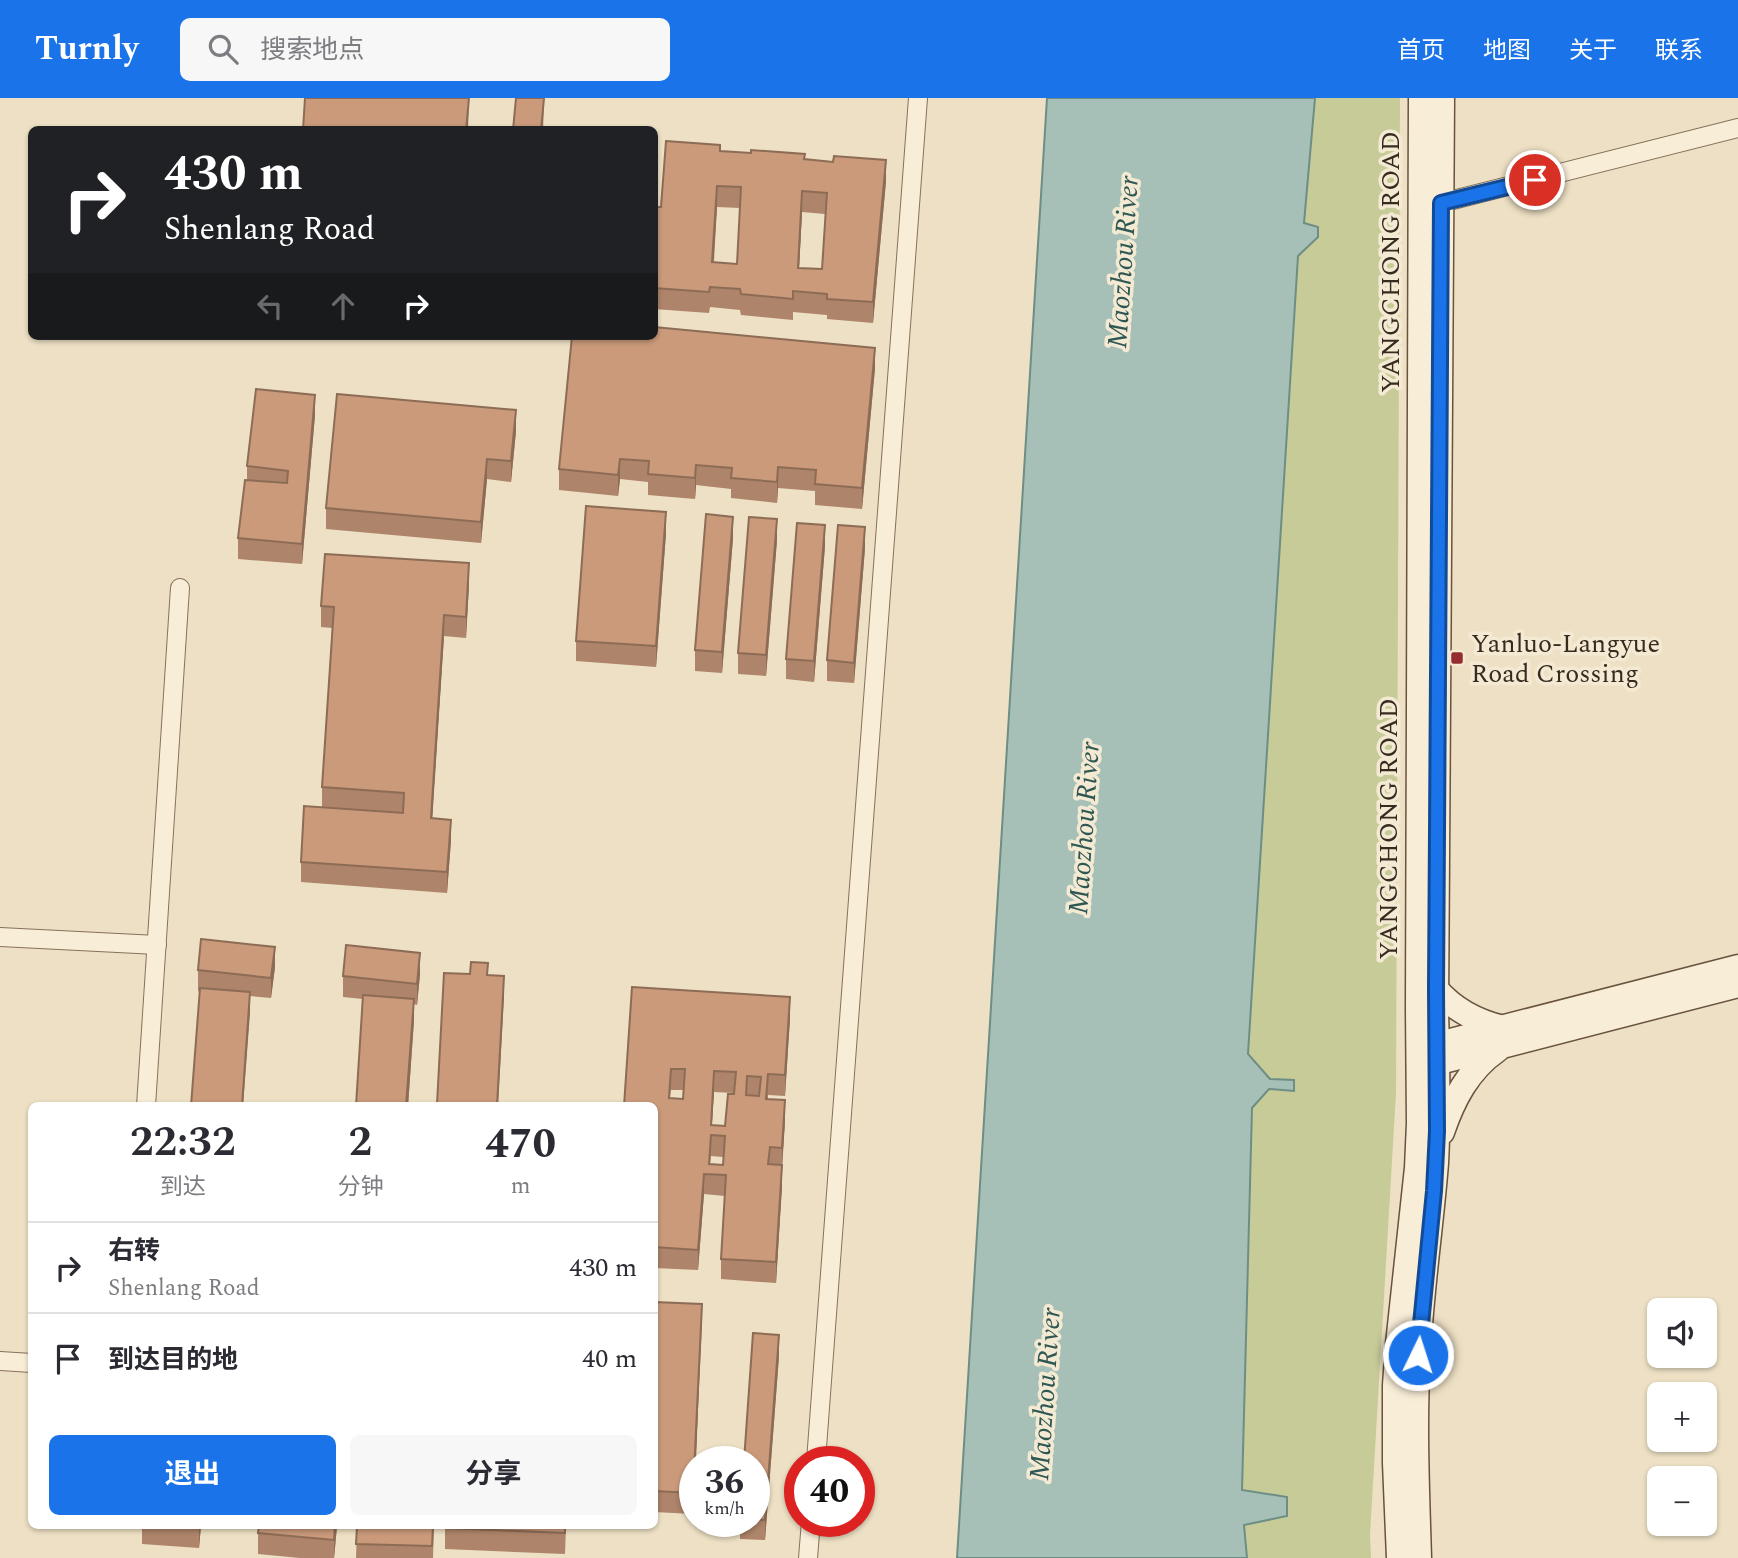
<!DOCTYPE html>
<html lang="zh">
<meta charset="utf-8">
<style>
:root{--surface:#fff;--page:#f7f7f7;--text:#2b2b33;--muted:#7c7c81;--line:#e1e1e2;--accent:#1a73e8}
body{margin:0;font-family:Spectral,"Noto Sans SC",serif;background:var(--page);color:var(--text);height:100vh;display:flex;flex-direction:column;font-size:26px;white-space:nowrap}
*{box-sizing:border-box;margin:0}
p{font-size:23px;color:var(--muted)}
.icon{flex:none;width:38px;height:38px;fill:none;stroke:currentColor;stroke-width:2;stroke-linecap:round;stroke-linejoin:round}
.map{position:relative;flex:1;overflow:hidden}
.panel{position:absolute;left:28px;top:1004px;width:630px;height:427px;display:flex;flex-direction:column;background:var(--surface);border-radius:10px;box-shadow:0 2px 5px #0004}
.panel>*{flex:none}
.banner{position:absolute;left:28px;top:28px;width:630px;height:214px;border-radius:10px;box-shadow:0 2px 5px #0004;background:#202124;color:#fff;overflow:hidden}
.controls{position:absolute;left:1647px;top:1200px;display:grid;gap:14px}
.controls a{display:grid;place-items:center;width:70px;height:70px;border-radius:10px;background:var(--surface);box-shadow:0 2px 5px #0004;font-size:35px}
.speed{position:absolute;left:679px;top:1348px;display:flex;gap:14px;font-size:35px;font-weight:700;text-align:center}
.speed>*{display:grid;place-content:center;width:91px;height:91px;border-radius:50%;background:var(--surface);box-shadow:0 2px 5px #0004;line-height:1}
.speed small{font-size:18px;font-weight:400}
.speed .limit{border:10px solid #d22;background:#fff;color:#111}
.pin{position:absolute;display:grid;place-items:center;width:60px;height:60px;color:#fff;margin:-30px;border:4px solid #fff;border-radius:50%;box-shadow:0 2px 7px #0007}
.me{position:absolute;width:77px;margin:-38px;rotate:4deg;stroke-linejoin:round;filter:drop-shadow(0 0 5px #0008)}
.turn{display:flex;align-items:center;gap:24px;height:147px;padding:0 21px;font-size:32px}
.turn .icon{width:91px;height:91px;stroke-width:2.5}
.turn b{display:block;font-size:49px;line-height:60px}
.lanes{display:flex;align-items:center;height:66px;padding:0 21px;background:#0003;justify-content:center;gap:35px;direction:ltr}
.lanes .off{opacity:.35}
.eta{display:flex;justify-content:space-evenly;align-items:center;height:119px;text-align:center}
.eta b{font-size:42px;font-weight:700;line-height:49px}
.action{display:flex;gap:14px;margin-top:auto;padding:14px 21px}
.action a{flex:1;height:80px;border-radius:10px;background:var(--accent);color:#fff;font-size:28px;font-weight:700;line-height:80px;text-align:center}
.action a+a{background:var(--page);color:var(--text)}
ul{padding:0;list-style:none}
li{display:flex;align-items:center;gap:21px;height:91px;padding:0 21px;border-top:2px solid var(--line)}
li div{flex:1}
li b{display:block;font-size:26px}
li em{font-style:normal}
header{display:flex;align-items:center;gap:42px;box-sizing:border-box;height:98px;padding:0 35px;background:var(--accent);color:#fff}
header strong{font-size:33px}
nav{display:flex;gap:38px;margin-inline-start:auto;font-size:24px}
.search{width:490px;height:63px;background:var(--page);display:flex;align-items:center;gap:18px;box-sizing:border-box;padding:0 24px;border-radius:10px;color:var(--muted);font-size:26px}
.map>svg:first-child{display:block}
.green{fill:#c6cb98}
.water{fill:#a6c0b8;stroke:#6d8e85;stroke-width:2}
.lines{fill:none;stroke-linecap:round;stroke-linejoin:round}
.street-casing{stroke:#87715b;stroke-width:20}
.secondary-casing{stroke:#69523e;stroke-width:27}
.street{stroke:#f8edd7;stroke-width:18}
.secondary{stroke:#f8edd7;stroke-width:24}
.wall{fill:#ae846a;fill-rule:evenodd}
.shaded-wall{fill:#8d6c56}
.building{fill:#ca9a7b;stroke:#8d6c56;stroke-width:2;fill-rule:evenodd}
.route-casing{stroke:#114b97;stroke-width:18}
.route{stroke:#1a73e8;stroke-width:12}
.poi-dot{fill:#942d30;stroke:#f4ead3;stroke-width:2.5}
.labels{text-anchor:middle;stroke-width:7;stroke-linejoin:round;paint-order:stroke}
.street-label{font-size:26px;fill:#372a1e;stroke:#f4ead3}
.poi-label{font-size:26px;fill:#372a1e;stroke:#f4ead3;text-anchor:start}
.water-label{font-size:28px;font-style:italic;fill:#2e5753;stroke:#f4ead3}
</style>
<header>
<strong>Turnly</strong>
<div class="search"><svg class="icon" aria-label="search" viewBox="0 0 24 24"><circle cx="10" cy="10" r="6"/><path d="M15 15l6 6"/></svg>搜索地点</div>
<nav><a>首页</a><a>地图</a><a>关于</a><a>联系</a></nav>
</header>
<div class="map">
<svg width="1738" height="1460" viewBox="0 0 1738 1460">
<rect width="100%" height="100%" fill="#ede0c4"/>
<!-- green -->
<path class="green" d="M1315 0H1400L1396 995 1370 1437 1371 1460H1247L1244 1427 1287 1418 1242 1392 1252 1009 1269 990 1294 992 1270 981 1248 956 1298 158 1317 139 1318 130 1304 125Z"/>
<!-- water -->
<path class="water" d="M1047 0H1315L1304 125 1318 129V139L1298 158 1248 956 1270 981 1294 982V993L1269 991 1252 1010 1242 1392 1287 1399V1418L1244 1427 1247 1460H957Z"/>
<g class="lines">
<!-- street casing -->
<g class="street-casing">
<g id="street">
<path d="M1441 105 1738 30"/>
<path d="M0 839 157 847"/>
<path d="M146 1008 180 490"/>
<path d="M0 1263 32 1265"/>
<path d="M816 1363 918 0"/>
<path d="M808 1460 811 1423"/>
</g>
</g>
<!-- secondary casing -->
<g class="secondary-casing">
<g id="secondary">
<path d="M1436 891C1453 911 1478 924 1503 930"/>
<path d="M1423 950 1738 869"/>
<path d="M1422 964 1436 965 1738 887"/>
<path d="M1442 1034C1453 1002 1468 972 1497 952"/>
<path d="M1399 1460 1395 1365V1287L1398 1246 1417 1070 1419 1025 1418 910 1421 0"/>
<path d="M1419 1460C1417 1392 1414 1325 1418 1257 1421 1193 1431 1129 1436 1065 1439 1014 1437 962 1436 910L1442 0"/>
</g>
</g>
<!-- street -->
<use href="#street" class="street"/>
<!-- secondary -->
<use href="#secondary" class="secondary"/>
</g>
<!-- wall -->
<g class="wall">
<path d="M720 53 805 61 886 83 873 225 827 221V217L793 214V222L741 217 740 212 710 209 709 215 654 211V109H661ZM717 109 740 110 737 166 714 164ZM802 114 825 116 822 171 799 170Z"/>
<path d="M875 270 862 411 815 407V393L778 390 777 405 731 400V391L696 387 695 401 648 397V384L620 381 618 398 559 392V371Z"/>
<path d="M315 317 302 466 238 461V440L247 382V368Z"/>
<path d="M516 333 511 384 487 381 481 445 326 431V410Z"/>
<path d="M666 435 656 569 576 563V543Z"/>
<path d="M733 440 722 575 695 573V552Z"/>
<path d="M777 442 766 578 738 576V555Z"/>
<path d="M825 448 814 584 786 581V561Z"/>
<path d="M865 450 854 585 827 583V562Z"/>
<path d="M469 486 466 540 444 538 432 720 451 742 447 795 301 784V764L322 709V689L332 530 321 529V508Z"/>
<path d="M275 869 271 900 250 898V915L198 893V872Z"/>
<path d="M420 876 417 907 414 906V922L408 1008H356L363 901 343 899V878Z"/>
<path d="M632 889 790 920 785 998 768 997V1001L785 1023 782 1067V1088L776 1185 721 1181V1161L725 1098 704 1096 698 1172 654 1170V1008ZM671 992H683V1001L670 1000ZM714 994 734 995 725 1028 712 1027ZM711 1058 723 1059V1067L710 1066Z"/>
<path d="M654 1204 702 1227 693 1416 654 1414Z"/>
<path d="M779 1258 765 1442 740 1441V1423H754V1363Z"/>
<path d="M142 1428H201L199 1450 142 1446Z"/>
<path d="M337 1428 334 1460H300L258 1456V1435Z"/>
<path d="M357 1428H434L433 1460H356Z"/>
<path d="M445 1428H566L565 1456 445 1451Z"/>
</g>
<!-- shaded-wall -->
<g class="shaded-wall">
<path d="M469 0 468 32H466Z"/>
<path d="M544 0 543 32H541Z"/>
<path d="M886 62V83L873 225V204Z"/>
<path d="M717 88V109L712 185V164Z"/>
<path d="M802 93V114L798 191V170Z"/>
<path d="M875 250V270L862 411V390Z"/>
<path d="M315 297V317L302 466V446Z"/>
<path d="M516 312V333L511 384V363Z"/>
<path d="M487 361V381L481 445V424Z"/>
<path d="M620 361V381L618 398V377Z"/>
<path d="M696 367V387L695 401V380Z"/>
<path d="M778 369V390L777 405V384Z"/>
<path d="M666 414V435L656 569V548Z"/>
<path d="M733 419V440L722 575V554Z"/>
<path d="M777 421V442L766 578V557Z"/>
<path d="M825 427V448L814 584V563Z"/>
<path d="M865 429V450L854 585V565Z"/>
<path d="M469 465V486L466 540V519Z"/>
<path d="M444 517V538L431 741V720Z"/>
<path d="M451 722V742L447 795V774Z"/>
<path d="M275 849V869L271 900V880Z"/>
<path d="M420 855V876L417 907V886Z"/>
<path d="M504 878V899L498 1008H497Z"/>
<path d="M250 894V915L243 1008H242Z"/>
<path d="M790 899V920L785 998V977Z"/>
<path d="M414 901V922L408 1008H406Z"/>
<path d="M714 973V994L711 1037 710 1076 711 1027Z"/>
<path d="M785 1002V1023L782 1071V1050Z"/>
<path d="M782 1067V1088L776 1185V1164Z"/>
<path d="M704 1076V1096L698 1172V1152Z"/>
<path d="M702 1206 696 1363H695Z"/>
<path d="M779 1237V1258L765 1442V1422Z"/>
<path d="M695 1367V1387L693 1416V1395Z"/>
<path d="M199 1428H201L199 1450Z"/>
<path d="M335 1428H337L334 1460V1442Z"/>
</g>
<!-- building -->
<g class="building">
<path d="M305 0H469L466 32H303Z"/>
<path d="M516 0H544L541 32H513Z"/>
<path d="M666 43 720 47V53L751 55V52L805 56 804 61 833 64 834 58 886 62 873 204 827 201V196L793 193V201L741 196 740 191 710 189 709 194 654 190V109H661ZM717 88 741 89 737 166 712 164ZM802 93 827 95 822 171 798 170Z"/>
<path d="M654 229 875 250 862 390 815 386 816 372 778 369 777 384 731 380 732 370 696 367 695 380 648 376 649 363 620 361 618 377 559 371 572 238H654Z"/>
<path d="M256 291 315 297 302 446 238 440 245 382 287 385 288 373 247 368Z"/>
<path d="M337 296 516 312 511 363 487 361 481 424 326 410Z"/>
<path d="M586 408 666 414 656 548 576 543Z"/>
<path d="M706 416 733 419 722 554 695 552Z"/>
<path d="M749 419 777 421 766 557 738 555Z"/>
<path d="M797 425 825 427 814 563 786 561Z"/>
<path d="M838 427 865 429 854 565 827 562Z"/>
<path d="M325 456 469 465 466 519 444 517 431 720 451 722 447 774 301 764 304 708 403 715 404 695 322 689 334 509 321 508Z"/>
<path d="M201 841 275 849 271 880 198 872Z"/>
<path d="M346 847 420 855 417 886 343 878Z"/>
<path d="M471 864 488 865 487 877 504 878 497 1008H462L437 1006 444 875 470 876Z"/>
<path d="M632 889 790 899 785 977 768 976 766 1001 785 1002 782 1050 770 1049 768 1066 782 1067 776 1164 721 1161 726 1077 704 1076 698 1152 654 1149V1008H624ZM671 971H685L683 1001 669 1000ZM714 973 736 974 734 996H728L725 1028 711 1027ZM747 978 761 979 759 998 746 997ZM711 1037 725 1038 723 1067 709 1066Z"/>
<path d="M200 890 250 894 242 1008H191Z"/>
<path d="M363 897 414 901 406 1008H356Z"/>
<path d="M654 1204 702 1206 693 1395 654 1393Z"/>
<path d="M753 1235 779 1237 765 1422 754 1421V1363H744Z"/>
<path d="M259 1428H335L334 1442 258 1435Z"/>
<path d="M357 1428H433L432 1448 356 1446Z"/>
<path d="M445 1428H565V1435L445 1430Z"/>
</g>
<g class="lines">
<!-- route casing -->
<g class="route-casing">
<path id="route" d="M1418 1257 1434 1093 1437 1033 1436 891 1441 105 1535 82"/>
</g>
<!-- route -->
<use href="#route" class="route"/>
</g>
<!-- markers -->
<rect class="poi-dot" x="1450" y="553" width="14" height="14" rx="3.5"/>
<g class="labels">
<!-- street labels -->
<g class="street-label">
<text transform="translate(1390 164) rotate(-90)" y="9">YANGCHONG ROAD</text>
<text transform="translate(1388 731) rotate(-90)" y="9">YANGCHONG ROAD</text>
</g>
<!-- poi labels -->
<g class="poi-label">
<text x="1471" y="554">Yanluo-Langyue<tspan x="1471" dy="30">Road Crossing</tspan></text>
</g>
<!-- water labels -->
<g class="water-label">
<text transform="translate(1122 164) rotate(-86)" y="10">Maozhou River</text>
<text transform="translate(1083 730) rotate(-86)" y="10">Maozhou River</text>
<text transform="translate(1044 1296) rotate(-86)" y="10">Maozhou River</text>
</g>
</g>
</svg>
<div class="controls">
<a><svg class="icon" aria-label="sound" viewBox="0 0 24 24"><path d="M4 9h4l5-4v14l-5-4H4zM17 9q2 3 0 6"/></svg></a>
<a>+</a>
<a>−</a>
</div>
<div class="speed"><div>36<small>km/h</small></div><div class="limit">40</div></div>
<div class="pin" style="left:1535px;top:82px;background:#d93025"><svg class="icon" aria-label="arrive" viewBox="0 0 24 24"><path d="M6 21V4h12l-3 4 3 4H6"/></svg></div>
<svg class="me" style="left:1418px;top:1257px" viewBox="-20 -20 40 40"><circle r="17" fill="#1a73e8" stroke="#fff" stroke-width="3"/><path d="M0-11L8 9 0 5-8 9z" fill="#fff"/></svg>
<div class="banner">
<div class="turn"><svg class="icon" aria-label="right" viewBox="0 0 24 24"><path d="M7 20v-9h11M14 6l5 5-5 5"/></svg><div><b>430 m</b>Shenlang Road</div></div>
<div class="lanes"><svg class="icon off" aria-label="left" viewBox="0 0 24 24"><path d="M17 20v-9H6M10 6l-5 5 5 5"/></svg><svg class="icon off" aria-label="ahead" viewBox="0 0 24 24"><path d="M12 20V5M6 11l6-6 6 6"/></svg><svg class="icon" aria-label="right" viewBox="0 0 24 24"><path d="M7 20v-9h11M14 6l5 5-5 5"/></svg></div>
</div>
<section class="panel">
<div class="eta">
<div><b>22:32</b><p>到达</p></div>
<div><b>2</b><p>分钟</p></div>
<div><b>470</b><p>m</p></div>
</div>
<ul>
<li><svg class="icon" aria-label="right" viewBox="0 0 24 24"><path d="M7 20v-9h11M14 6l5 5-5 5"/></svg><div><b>右转</b><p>Shenlang Road</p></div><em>430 m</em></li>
<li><svg class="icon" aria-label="arrive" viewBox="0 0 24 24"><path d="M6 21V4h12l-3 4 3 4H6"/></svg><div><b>到达目的地</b></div><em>40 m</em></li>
</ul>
<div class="action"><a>退出</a><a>分享</a></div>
</section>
</div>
